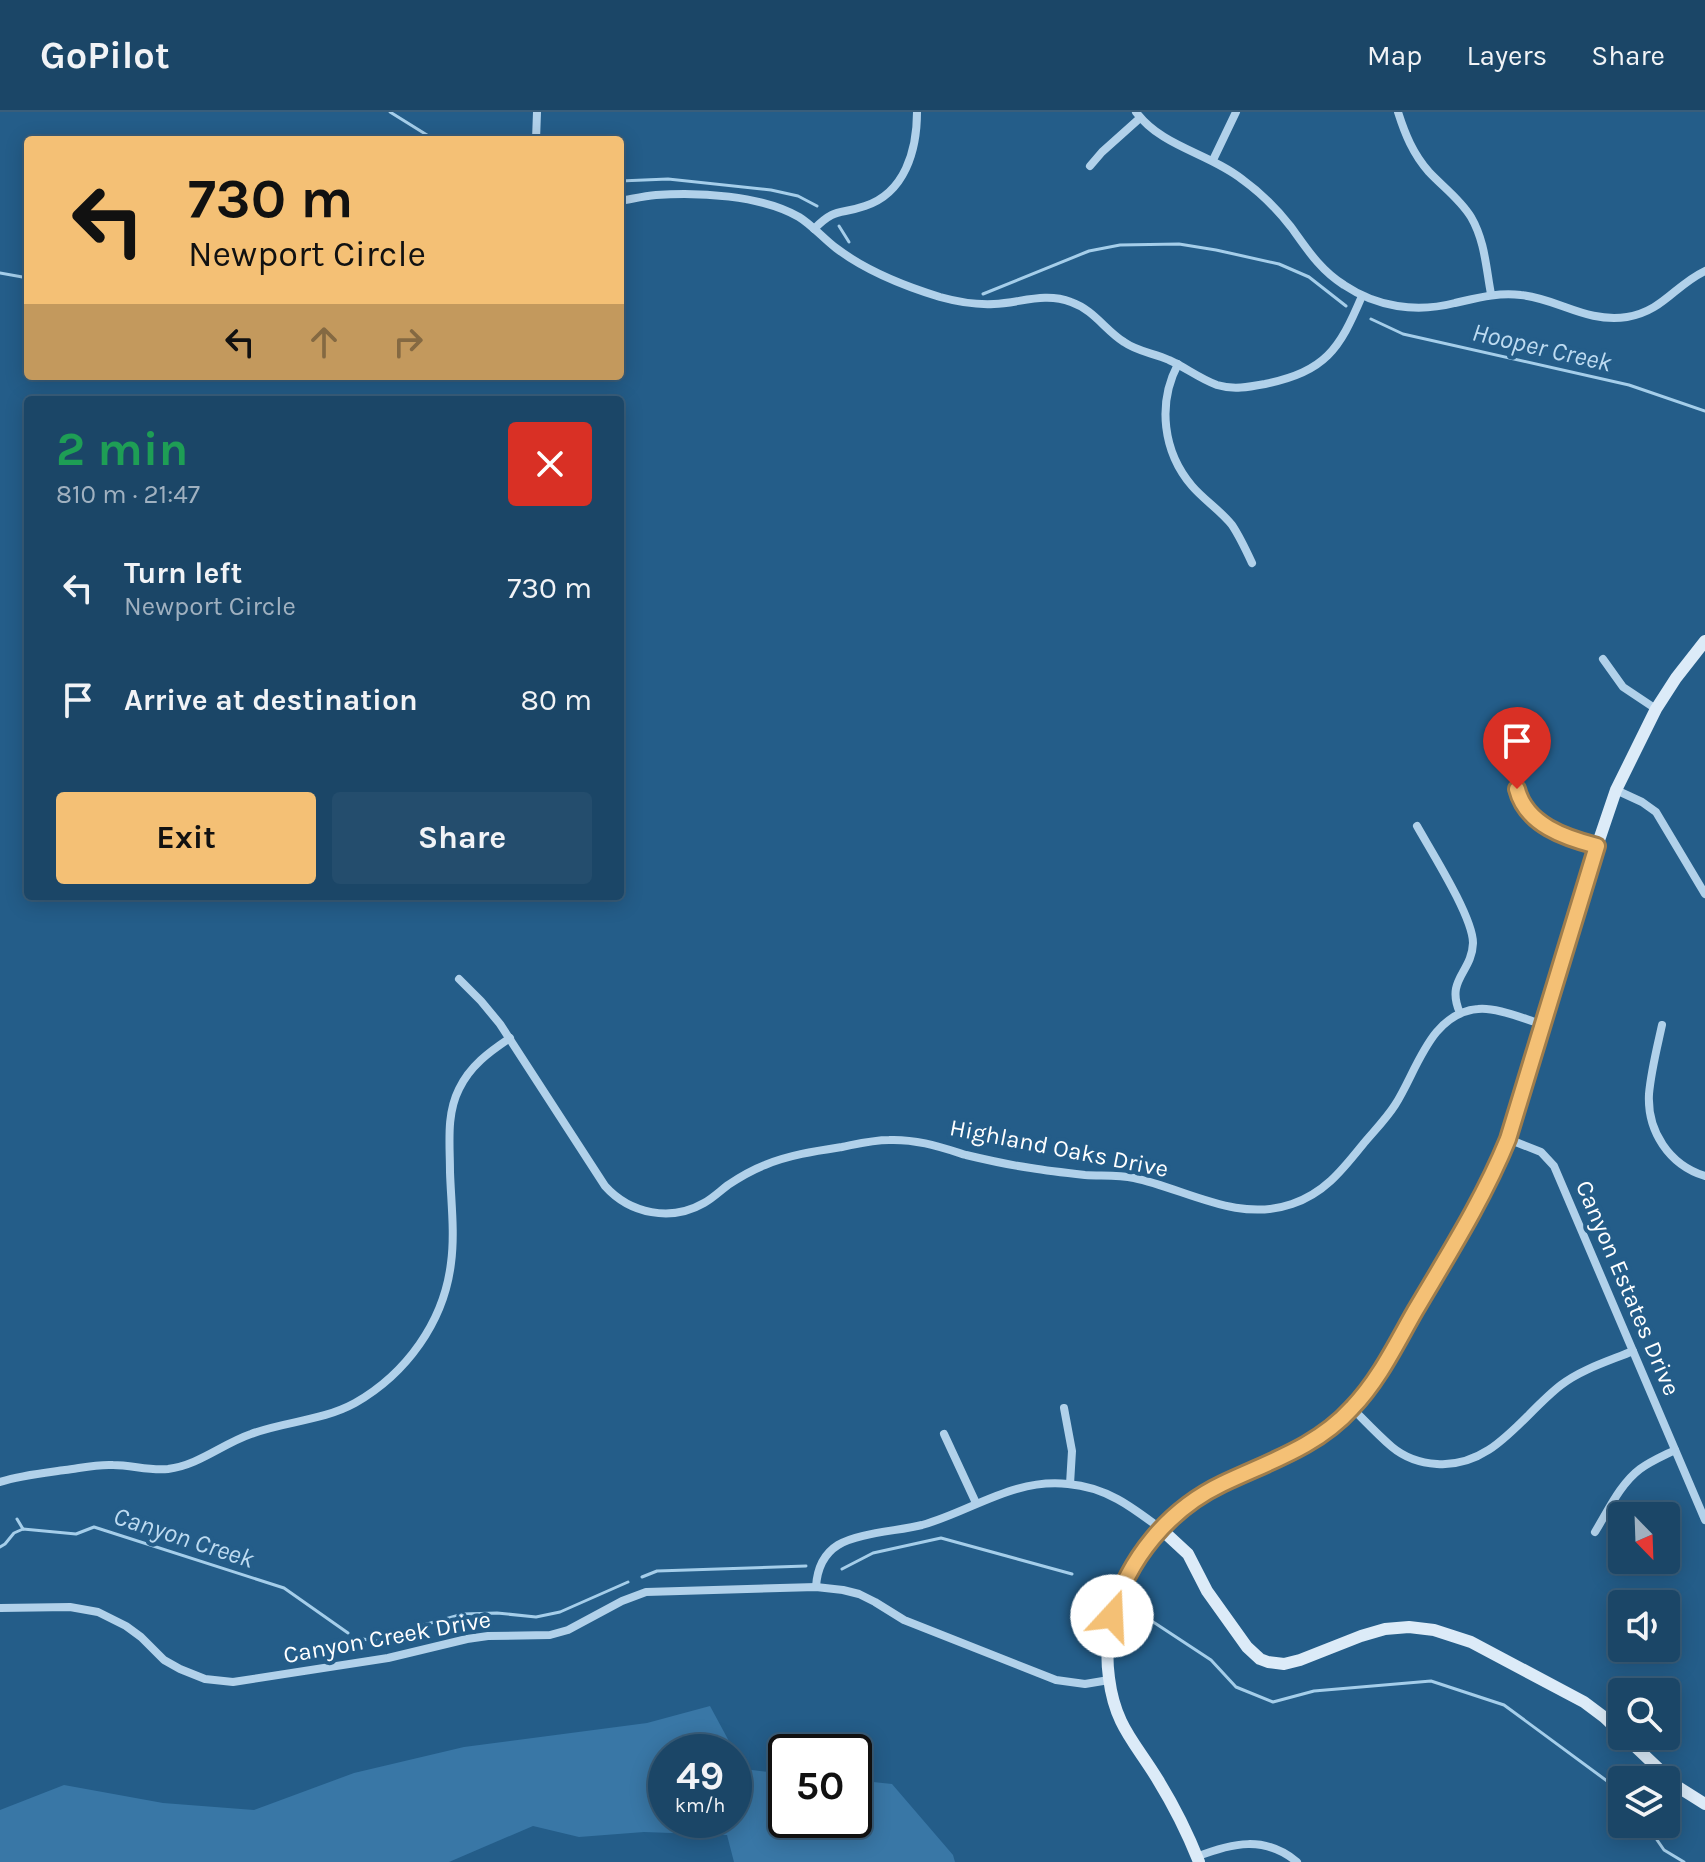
<!DOCTYPE html>
<meta charset="utf-8">
<style>
:root{--surface:#1b4667;--page:#244d6d;--text:#f1f3f6;--muted:#a0b1c0;--line:#395e7b;--accent:#f4c075}
body{margin:0;font-family:Karla,sans-serif;background:var(--page);color:var(--text);height:100vh;display:flex;flex-direction:column;font-size:30px;white-space:nowrap}
*{box-sizing:border-box;margin:0}
p{font-size:26px;color:var(--muted)}
.icon{flex:none;width:44px;height:44px;fill:none;stroke:currentColor;stroke-width:2;stroke-linecap:round;stroke-linejoin:round}
.map{position:relative;flex:1;overflow:hidden}
.panel{position:absolute;left:24px;top:284px;width:600px;height:504px;display:flex;flex-direction:column;background:var(--surface);border-radius:8px;box-shadow:0 4px 20px #0003,0 0 0 2px var(--line)}
.panel>*{flex:none}
.hud{position:absolute;left:24px;top:24px;width:600px;height:244px;border-radius:8px;box-shadow:0 4px 20px #0003,0 0 0 2px var(--line);background:#f4c075;color:#111;overflow:hidden}
.needle{width:52px;rotate:157deg}
.buttons{position:absolute;left:1608px;top:1390px;display:grid;gap:16px}
.buttons a{display:grid;place-items:center;width:72px;height:72px;border-radius:8px;background:var(--surface);box-shadow:0 4px 20px #0003,0 0 0 2px var(--line);font-size:40px}
.speed{position:absolute;left:648px;top:1622px;display:flex;gap:16px;font-size:40px;font-weight:700;text-align:center}
.speed>*{display:grid;place-content:center;width:104px;height:104px;border-radius:50%;background:var(--surface);box-shadow:0 4px 20px #0003,0 0 0 2px var(--line);line-height:1}
.speed small{font-size:20px;font-weight:400}
.speed .limit{border:4px solid #111;border-radius:12px;background:#fff;color:#111}
.pin{position:absolute;display:grid;place-items:center;width:68px;height:68px;color:#fff;margin:-82px -34px;border-radius:50% 50% 50% 0;rotate:-45deg;box-shadow:0 0 8px #0007}
.pin .icon{rotate:45deg}
.me{position:absolute;width:88px;margin:-44px;rotate:20deg;stroke-linejoin:round;filter:drop-shadow(0 0 6px #0008)}
.turn{display:flex;align-items:center;gap:28px;height:168px;padding:0 32px;font-size:36px}
.turn .icon{width:104px;height:104px;stroke-width:2.5}
.turn b{display:block;font-size:56px;line-height:68px}
.lanes{display:flex;align-items:center;height:76px;padding:0 32px;background:#0003;justify-content:center;gap:40px;direction:ltr}
.lanes .off{opacity:.35}
.round{display:grid;place-items:center;flex:none;width:84px;height:84px;border-radius:8px;background:var(--page)}
.overview{display:flex;align-items:center;justify-content:space-between;height:136px;padding:0 32px}
h1{font-size:48px;font-weight:700;line-height:60px;color:#1e9e55}
.cta{display:flex;gap:16px;margin-top:auto;padding:16px 32px}
.cta a{flex:1;height:92px;border-radius:8px;background:var(--accent);color:#111;font-size:32px;font-weight:700;line-height:92px;text-align:center}
.cta a+a{background:var(--page);color:var(--text)}
ul{padding:0;list-style:none}
li{display:flex;align-items:center;gap:24px;height:112px;padding:0 32px}
li div{flex:1}
li b{display:block;font-size:30px}
li em{font-style:normal}
header{display:flex;align-items:center;gap:48px;box-sizing:border-box;height:112px;padding:0 40px;background:var(--surface);border-bottom:2px solid var(--line)}
header strong{font-size:38px}
nav{display:flex;gap:44px;margin-inline-start:auto;font-size:28px}
.map>svg:first-child{display:block}
.green{fill:#3977a6;fill-rule:evenodd}
.lines{fill:none;stroke-linecap:round;stroke-linejoin:round}
.stream{stroke:#a5ceea;stroke-width:3}
.street{stroke:#b1d1ea;stroke-width:8}
.secondary{stroke:#dcebf8;stroke-width:12}
.route-casing{stroke:#9f7d4c;stroke-width:20}
.route{stroke:#f4c075;stroke-width:14}
.labels{text-anchor:middle;stroke-width:8;stroke-linejoin:round;paint-order:stroke}
.street-label{font-size:24px;fill:#fff;stroke:#245d89}
.water-label{font-size:26px;font-style:italic;fill:#bddbf1;stroke:#245d89}
</style>
<header>
<strong>GoPilot</strong>
<nav><a>Map</a><a>Layers</a><a>Share</a></nav>
</header>
<div class="map">
<svg width="1705" height="1750" viewBox="0 0 1705 1750">
<rect width="100%" height="100%" fill="#245d89"/>
<!-- green -->
<path class="green" d="M710 1594 744 1657 786 1662V1708H854V1668L892 1672 953 1743 955 1750H734L727 1723 644 1720 579 1725 533 1714 449 1750H0V1698L64 1673 163 1691 254 1698 354 1661 464 1635 647 1611ZM666 1640H734V1708H666Z"/>
<g class="lines">
<!-- stream -->
<g class="stream">
<path d="M390 0 435 28"/>
<path d="M620 69 668 67 771 78 798 84 817 94"/>
<path d="M839 114 849 130"/>
<path d="M0 161 28 166"/>
<path d="M983 182 1089 139 1120 133 1179 132 1216 138 1279 152 1309 165 1346 194"/>
<path d="M1371 207 1403 222 1629 273 1705 299"/>
<path d="M17 1407 23 1417"/>
<path d="M0 1435 5 1432 14 1421 23 1417 76 1422 94 1415 284 1476 348 1521"/>
<path d="M842 1457 873 1441 941 1426 1072 1462"/>
<path d="M642 1465 657 1459 806 1454"/>
<path d="M1135 1498 1211 1548 1236 1575 1273 1590 1314 1579 1431 1569 1504 1593 1622 1680"/>
<path d="M402 1519 463 1502 497 1501 536 1505 560 1500 628 1470"/>
<path d="M363 1527 375 1529 388 1527"/>
<path d="M1646 1712 1664 1738 1684 1750"/>
</g>
<!-- street -->
<g class="street">
<path d="M1136 0C1162 35 1209 41 1243 68 1261 81 1277 97 1291 115 1307 137 1320 158 1344 173 1377 195 1416 201 1455 191 1477 186 1498 180 1521 183 1559 187 1586 211 1627 205 1663 199 1675 173 1705 159"/>
<path d="M1398 0C1405 22 1413 42 1429 60 1443 75 1460 87 1471 105 1485 129 1486 156 1491 182"/>
<path d="M536 28 537 0"/>
<path d="M1213 48 1236 0"/>
<path d="M1090 54 1102 40 1140 6"/>
<path d="M620 89C632 87 644 84 656 83 698 80 761 83 799 105 812 113 823 126 836 136 866 159 904 174 940 185 958 190 975 193 994 192 1020 191 1045 180 1071 190 1094 198 1105 218 1124 230 1138 240 1154 241 1169 248 1185 255 1200 267 1217 273 1233 278 1249 275 1265 272 1326 259 1339 238 1362 184"/>
<path d="M814 117C836 95 839 103 865 94 905 81 917 38 917 0"/>
<path d="M1178 252C1157 292 1163 340 1192 374 1204 388 1220 398 1232 413 1240 425 1246 438 1252 451"/>
<path d="M1603 547 1623 575 1656 597"/>
<path d="M1517 664C1519 710 1558 724 1597 734"/>
<path d="M1616 678 1642 690 1656 700 1705 782"/>
<path d="M1417 714C1431 739 1473 805 1473 831 1472 861 1445 867 1460 901"/>
<path d="M459 867 481 889 500 912 605 1074C630 1102 671 1110 704 1091 713 1086 720 1079 728 1073 740 1065 752 1058 765 1053 789 1043 816 1039 842 1035 857 1032 873 1028 889 1028 917 1027 940 1035 966 1043 987 1048 1009 1053 1031 1056 1049 1059 1067 1061 1085 1063 1101 1064 1118 1063 1134 1066 1186 1077 1237 1111 1292 1092 1325 1081 1343 1057 1364 1031 1375 1018 1386 1007 1395 993 1417 959 1430 901 1478 897 1496 895 1524 907 1542 912"/>
<path d="M1662 913C1657 936 1651 959 1649 982 1647 1019 1669 1053 1705 1064"/>
<path d="M1508 1027 1541 1040 1554 1054 1705 1408"/>
<path d="M1064 1296 1072 1339 1070 1372"/>
<path d="M1352 1296C1365 1309 1378 1323 1392 1335 1404 1345 1421 1351 1437 1352 1493 1356 1522 1303 1561 1273 1582 1257 1609 1249 1633 1239"/>
<path d="M944 1322 976 1391"/>
<path d="M0 1370C21 1363 43 1361 65 1358 81 1356 97 1352 113 1353 132 1353 149 1359 168 1357 199 1353 222 1332 251 1322 286 1309 322 1309 355 1291 406 1262 444 1210 451 1151 455 1121 451 1090 450 1060 450 1032 446 1003 459 977 470 954 489 940 510 926"/>
<path d="M1595 1420C1608 1399 1620 1372 1640 1357 1651 1349 1663 1344 1675 1338"/>
<path d="M816 1475C817 1458 822 1443 838 1433 857 1421 898 1419 922 1413 972 1399 1013 1366 1068 1372 1106 1375 1132 1395 1161 1417"/>
<path d="M0 1496 70 1495 98 1500 126 1514 141 1525 164 1548 180 1557 205 1567 233 1570 388 1546 467 1527 488 1524 550 1523 568 1518 622 1489 646 1480 816 1475 843 1478 859 1482 875 1490 904 1508 1056 1568 1085 1572 1109 1568"/>
<path d="M1196 1745C1232 1731 1265 1723 1297 1750"/>
</g>
<!-- secondary -->
<g class="secondary">
<path d="M1161 1417 1188 1442 1207 1479 1247 1535 1260 1547 1268 1550 1284 1552 1300 1548 1361 1524 1385 1517 1409 1515 1434 1518 1471 1530 1584 1590 1604 1605 1622 1622"/>
<path d="M1624 1624 1678 1675 1705 1692"/>
<path d="M1199 1750C1188 1722 1174 1694 1158 1668 1135 1630 1115 1614 1109 1566 1098 1485 1148 1410 1219 1374 1266 1349 1317 1336 1354 1294 1379 1265 1396 1231 1416 1198 1449 1142 1484 1087 1508 1027L1597 734 1616 678 1656 597 1676 566 1705 529"/>
</g>
</g>
<g class="lines">
<!-- route casing -->
<g class="route-casing">
<path id="route" d="M1112 1504C1128 1447 1168 1398 1222 1372 1268 1350 1317 1335 1352 1296 1379 1268 1396 1232 1415 1199 1448 1143 1483 1088 1508 1027L1597 734C1566 726 1526 713 1517 677"/>
</g>
<!-- route -->
<use href="#route" class="route"/>
</g>
<g class="labels">
<!-- street labels -->
<g class="street-label">
<text transform="translate(1059 1036) rotate(11)" y="8">Highland Oaks Drive</text>
<text transform="translate(1628 1176) rotate(67)" y="8">Canyon Estates Drive</text>
<text transform="translate(387 1525) rotate(-10)" y="8">Canyon Creek Drive</text>
</g>
<!-- water labels -->
<g class="water-label">
<text transform="translate(1542 235) rotate(13)" y="9">Hooper Creek</text>
<text transform="translate(184 1425) rotate(18)" y="9">Canyon Creek</text>
</g>
</g>
</svg>
<div class="buttons">
<a><svg class="needle" viewBox="-14 -14 28 28"><path d="M0-13l5 13h-10z" fill="#e53935"/><path d="M0 13l5-13h-10z" fill="#a0b1c0"/></svg></a>
<a><svg class="icon" aria-label="sound" viewBox="0 0 24 24"><path d="M4 9h4l5-4v14l-5-4H4zM17 9q2 3 0 6"/></svg></a>
<a><svg class="icon" aria-label="search" viewBox="0 0 24 24"><circle cx="10" cy="10" r="6"/><path d="M15 15l6 6"/></svg></a>
<a><svg class="icon" aria-label="layers" viewBox="0 0 24 24"><path d="M12 4l9 5-9 5-9-5zM3 14l9 5 9-5"/></svg></a>
</div>
<div class="speed"><div>49<small>km/h</small></div><div class="limit">50</div></div>
<div class="pin" style="left:1517px;top:677px;background:#d93025"><svg class="icon" aria-label="arrive" viewBox="0 0 24 24"><path d="M6 21V4h12l-3 4 3 4H6"/></svg></div>
<svg class="me" style="left:1112px;top:1504px" viewBox="-20 -20 40 40"><circle r="19" fill="#fff"/><path d="M0-13L10 11 0 6-10 11z" fill="#f4c075"/></svg>
<div class="hud">
<div class="turn"><svg class="icon" aria-label="left" viewBox="0 0 24 24"><path d="M17 20v-9H6M10 6l-5 5 5 5"/></svg><div><b>730 m</b>Newport Circle</div></div>
<div class="lanes"><svg class="icon" aria-label="left" viewBox="0 0 24 24"><path d="M17 20v-9H6M10 6l-5 5 5 5"/></svg><svg class="icon off" aria-label="ahead" viewBox="0 0 24 24"><path d="M12 20V5M6 11l6-6 6 6"/></svg><svg class="icon off" aria-label="right" viewBox="0 0 24 24"><path d="M7 20v-9h11M14 6l5 5-5 5"/></svg></div>
</div>
<section class="panel">
<div class="overview"><div><h1>2 min</h1><p>810 m · 21:47</p></div><a class="round" style="background:#d93025;color:#fff"><svg class="icon" aria-label="close" viewBox="0 0 24 24"><path d="M6 6l12 12M18 6L6 18"/></svg></a></div>
<ul>
<li><svg class="icon" aria-label="left" viewBox="0 0 24 24"><path d="M17 20v-9H6M10 6l-5 5 5 5"/></svg><div><b>Turn left</b><p>Newport Circle</p></div><em>730 m</em></li>
<li><svg class="icon" aria-label="arrive" viewBox="0 0 24 24"><path d="M6 21V4h12l-3 4 3 4H6"/></svg><div><b>Arrive at destination</b></div><em>80 m</em></li>
</ul>
<div class="cta"><a>Exit</a><a>Share</a></div>
</section>
</div>
